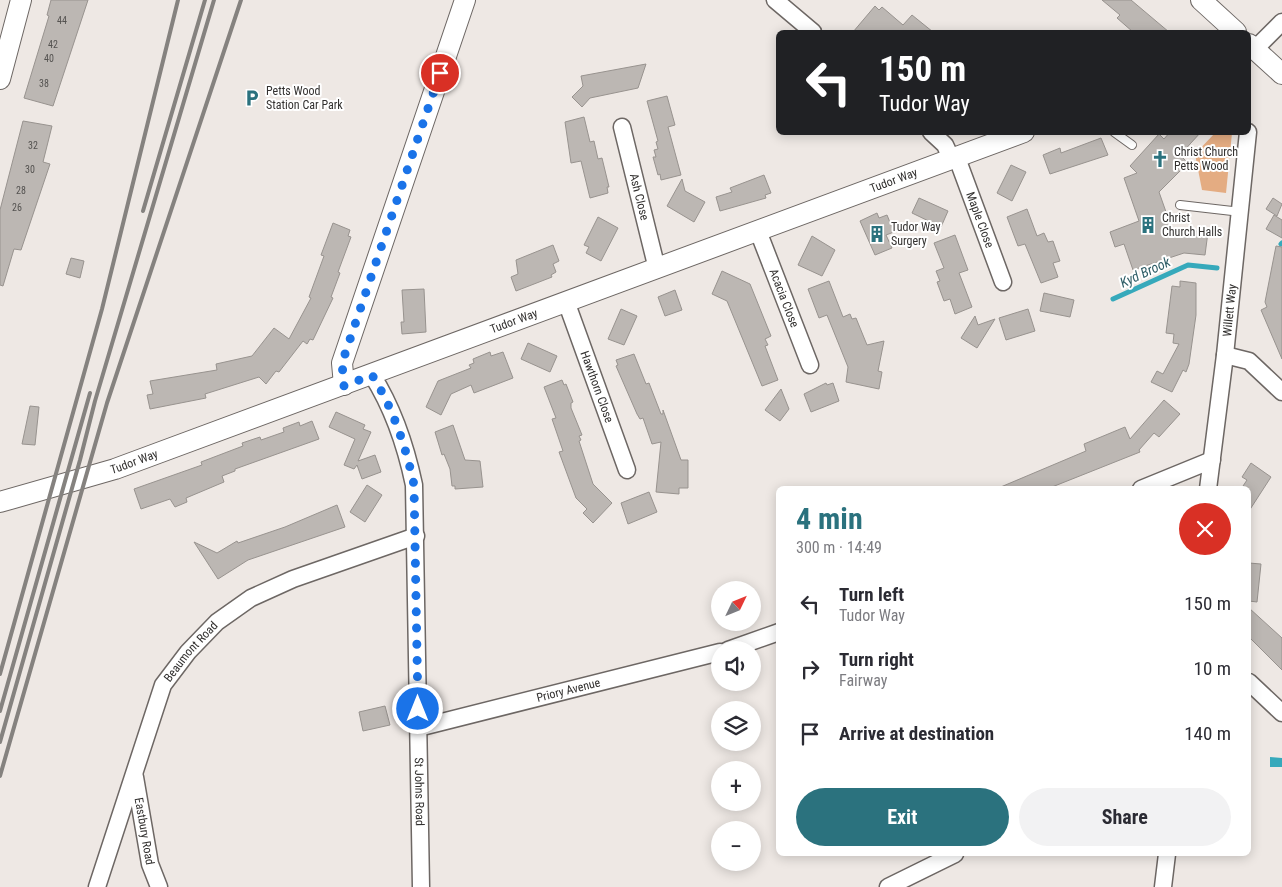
<!DOCTYPE html>
<meta charset="utf-8">
<style>
:root{--surface:#fff;--page:#f2f2f3;--text:#2b2b33;--muted:#7c7c81;--accent:#2b727e}
body{margin:0;font-family:"Roboto Condensed",sans-serif;background:var(--page);color:var(--text);height:100vh;display:flex;flex-direction:column;font-size:19px;white-space:nowrap}
*{box-sizing:border-box;margin:0}
p{font-size:16px;color:var(--muted)}
.icon{flex:none;width:28px;height:28px;fill:none;stroke:currentColor;stroke-width:2;stroke-linecap:round;stroke-linejoin:round}
.map{position:relative;flex:1;overflow:hidden}
.drawer{position:absolute;left:776px;top:486px;width:475px;height:370px;display:flex;flex-direction:column;background:var(--surface);border-radius:8px;box-shadow:0 2px 12px #0003}
.drawer>*{flex:none}
.guide{position:absolute;left:776px;top:30px;width:475px;height:105px;border-radius:8px;box-shadow:0 2px 12px #0003;background:#202124;color:#fff;overflow:hidden}
.needle{width:32px;rotate:47deg}
.controls{position:absolute;left:711px;top:581px;display:grid;gap:10px}
.controls a{display:grid;place-items:center;width:50px;height:50px;border-radius:50%;background:var(--surface);box-shadow:0 2px 12px #0003;font-size:25px}
.pin{position:absolute;display:grid;place-items:center;width:42px;height:42px;color:#fff;margin:-21px;border:2px solid #fff;border-radius:50%;box-shadow:0 1px 5px #0007}
.me{position:absolute;width:55px;margin:-28px;rotate:0deg;stroke-linejoin:round;filter:drop-shadow(0 0 4px #0008)}
.turn{display:flex;align-items:center;gap:18px;height:105px;padding:0 20px;font-size:22px}
.turn .icon{width:65px;height:65px;stroke-width:2.5}
.turn b{display:block;font-size:35px;line-height:42px}
.round{display:grid;place-items:center;flex:none;width:52px;height:52px;border-radius:26px;background:var(--page)}
.headline{display:flex;align-items:center;justify-content:space-between;height:85px;padding:0 20px}
h1{font-size:30px;font-weight:700;line-height:38px;color:var(--accent)}
.action{display:flex;gap:10px;margin-top:auto;padding:10px 20px}
.action a{flex:1;height:58px;border-radius:30px;background:var(--accent);color:#fff;font-size:20px;font-weight:700;line-height:58px;text-align:center}
.action a+a{background:var(--page);color:var(--text)}
ul{padding:0;list-style:none}
li{display:flex;align-items:center;gap:15px;height:65px;padding:0 20px}
li div{flex:1}
li b{display:block;font-size:19px}
li em{font-style:normal}
.map>svg:first-child{display:block}
.green{fill:#e4ac82}
.water{fill:#36a9bb}
.lines{fill:none;stroke-linecap:round;stroke-linejoin:round}
.stream{stroke:#36a9bb;stroke-width:5}
.building{fill:#bcb7b3;stroke:#98938f}
.service-casing{stroke:#6d6764;stroke-width:10}
.minor-casing{stroke:#6d6764;stroke-width:19}
.tertiary-casing{stroke:#6d6764;stroke-width:22}
.service{stroke:#fff;stroke-width:8}
.minor{stroke:#fff;stroke-width:16}
.tertiary{stroke:#fff;stroke-width:20}
.rail{stroke:#85827f;stroke-width:4}
.route{stroke:#1a73e8;stroke-width:9;stroke-dasharray:0 16.2}
.labels{text-anchor:middle;stroke-width:4;stroke-linejoin:round;paint-order:stroke}
.number-label{font-size:10px;fill:#545250}
.poi-label{font-size:12px;fill:#32302f;stroke:#fff;text-anchor:start}
.street-label{font-size:12px;fill:#32302f;stroke:#fff}
.water-label{font-size:14px;font-style:italic;fill:#2e5d66;stroke:#fff}
</style>
<div class="map">
<svg width="1282" height="887" viewBox="0 0 1282 887">
<rect width="100%" height="100%" fill="#eee8e4"/>
<!-- green -->
<path class="green" d="M1215 133H1232L1226 193 1202 190 1195 154Z"/>
<!-- water -->
<path class="water" d="M1270 757 1282 758V767H1270Z"/>
<g class="lines">
<!-- stream -->
<g class="stream">
<path d="M1281 244 1282 243"/>
<path d="M1113 299 1188 265 1217 268"/>
</g>
</g>
<!-- building -->
<g class="building">
<path d="M51 0H88L53 106 24 98 49 16 47 15Z"/>
<path d="M1102 0H1131L1169 32H1133L1117 18 1120 15Z"/>
<path d="M875 6 879 10 882 7 903 25 912 15 933 32H853Z"/>
<path d="M646 64 638 88 590 98 582 107 572 97 583 86 581 76Z"/>
<path d="M667 96 675 125 668 127 681 175 661 180 660 174 658 175 653 157H656L654 150 658 149 656 142 658 141 647 101Z"/>
<path d="M584 117 590 142 594 141 598 159 602 158 609 187H607L608 193 590 198 581 161 571 163 565 122Z"/>
<path d="M23 121 52 126 43 162 50 164 21 250 14 249 3 286 0 285V210Z"/>
<path d="M1170 132H1201L1180 155 1188 163 1159 192 1172 229 1208 232 1205 255 1184 253 1133 270 1124 244 1115 247 1110 232 1139 221 1124 178 1137 173 1130 166 1159 134 1164 139Z"/>
<path d="M1101 138 1108 155 1050 174 1043 155 1060 148 1061 153Z"/>
<path d="M1011 165 1026 172 1012 201 997 193Z"/>
<path d="M764 175 771 193 765 195 766 198 720 211 716 197 732 192 730 188Z"/>
<path d="M682 179 685 191 705 202 694 222 667 206Z"/>
<path d="M919 198 948 211 941 227 912 213Z"/>
<path d="M1273 198 1282 204 1277 216 1266 209Z"/>
<path d="M1027 209 1037 236 1044 233 1048 242 1053 241 1060 261 1053 263 1058 277 1041 283 1025 244 1018 246 1007 217Z"/>
<path d="M877 213 879 218 887 215 894 232 886 235 892 248 875 255 860 221Z"/>
<path d="M1274 215 1282 220V238L1266 229Z"/>
<path d="M598 217 618 228 601 261 586 253 589 247 584 245Z"/>
<path d="M333 223 350 230 348 236 351 237 338 272 340 273 331 297 333 298 313 340 310 339 307 344 303 341 279 372 276 371 266 384 259 377 205 394 206 398 150 409 147 395 153 394 150 381 217 370 216 364 252 356 274 328 289 339 311 298 309 297 324 256 321 255Z"/>
<path d="M955 235 968 270 959 273 972 307 955 314 950 299 944 301 937 282 940 281 936 271 944 268 934 243Z"/>
<path d="M812 236 835 250 822 276 798 265Z"/>
<path d="M553 245 559 261 553 264 556 272 551 275 552 277 516 291 511 277 518 274 516 260Z"/>
<path d="M1276 246 1282 247V359L1261 310 1267 307 1265 302Z"/>
<path d="M71 258 84 261 80 278 66 274Z"/>
<path d="M722 271 750 284 771 336 765 339 768 345 765 346 778 380 762 386 727 301 712 294Z"/>
<path d="M829 281 843 317 850 314 852 319 856 318 867 345 884 341 878 371 882 372 879 389 846 382 848 367 827 315 819 318 808 289Z"/>
<path d="M1180 281 1196 283V315L1189 364 1186 372 1183 370 1172 392 1151 382 1157 371 1163 374 1179 344 1173 343 1174 334 1166 333 1172 286 1180 287Z"/>
<path d="M424 289 426 332 402 334 401 322H404L402 290Z"/>
<path d="M675 290 682 310 665 316 658 297Z"/>
<path d="M1044 293 1074 300 1070 317 1040 311Z"/>
<path d="M621 309 637 316 624 345 608 339Z"/>
<path d="M1028 309 1035 331 1006 340 999 318Z"/>
<path d="M975 316 978 325 995 319 977 348 961 338Z"/>
<path d="M528 343 557 356 550 372 521 359Z"/>
<path d="M490 352 491 356 503 352 513 378 474 393 471 385 451 394 441 415 426 407 438 381 471 368 469 365 474 363 473 359Z"/>
<path d="M634 354 646 384 649 383 661 414H663V410L681 460H688V488H679V494L656 492 661 442 652 444 643 418 640 419 637 414 616 366 618 365 616 360Z"/>
<path d="M562 380 564 385 566 384 573 402 571 403V408L582 435 579 436 581 440 579 441 593 484 612 503 593 523 583 513 587 509 576 498 559 452 563 451 552 419 556 418 544 387Z"/>
<path d="M826 383 827 385 833 383 839 401 811 412 804 394Z"/>
<path d="M781 389 789 409 780 421 765 410Z"/>
<path d="M1164 400 1180 414 1159 437 1154 433 1139 450 1140 452 1047 489H996L1086 451 1084 444 1125 427 1130 439Z"/>
<path d="M30 406 39 407 35 445 22 444Z"/>
<path d="M336 412 365 425 363 429 371 432 358 461 375 455 381 472 362 479 357 465 354 469 344 465 355 439 329 427Z"/>
<path d="M312 421 319 439 235 469V471L222 476 224 482 186 498 187 502 175 507 170 499 141 509 134 489 202 465 201 462 243 446 242 443 260 437 261 440 284 432 283 428 299 422 300 426Z"/>
<path d="M453 425 465 460 480 461 483 487 455 489V486H452L450 469 444 454 442 455 435 432Z"/>
<path d="M1251 463 1271 477 1249 511V489H1241L1247 480 1242 477Z"/>
<path d="M367 485 382 495 365 522 350 512Z"/>
<path d="M649 492 657 512 628 524 621 503Z"/>
<path d="M337 505 345 527 248 560 218 579 194 542 217 553 237 541 238 543 285 527Z"/>
<path d="M1249 563 1261 564 1257 602 1249 601Z"/>
<path d="M1249 608 1282 638V670L1249 637Z"/>
<path d="M385 706 390 725 363 731 359 712Z"/>
</g>
<g class="lines">
<!-- service casing -->
<g class="service-casing">
<g id="service">
<path d="M1114 132 1132 145"/>
<path d="M1180 205 1241 212"/>
</g>
</g>
<!-- minor casing -->
<g class="minor-casing">
<g id="minor">
<path d="M775 0 813 32"/>
<path d="M1255 49 1282 22"/>
<path id="s1" d="M622 127 657 269"/>
<path d="M931 132 945 145 952 160"/>
<path id="s2" d="M957 158 1003 282"/>
<path id="s3" d="M758 231 810 365"/>
<path id="s4" d="M567 304 627 470"/>
<path d="M1225 355 1249 361 1282 392"/>
<path id="s5" d="M372 375C393 408 406 447 414 485L421 887"/>
<path d="M1141 489 1212 460"/>
<path id="s6" d="M1208 489 1225 355 1248 132"/>
<path d="M728 650 779 632"/>
<path d="M1249 682 1282 713"/>
<path id="s7" d="M418 728 720 652"/>
<path id="s8" d="M135 777 150 864 159 887"/>
<path id="s9" d="M97 887 163 685 188 652 217 622 251 598 293 579 416 536"/>
<path d="M888 887 955 854"/>
<path d="M1163 887 1167 854"/>
</g>
</g>
<!-- tertiary casing -->
<g class="tertiary-casing">
<g id="tertiary">
<path d="M1201 0 1236 32"/>
<path d="M1249 44 1282 74"/>
<path d="M0 79 21 0"/>
<path d="M344 385 342 363 465 0"/>
<path id="s10" d="M0 502 115 469 1024 132"/>
</g>
</g>
<!-- service -->
<use href="#service" class="service"/>
<!-- minor -->
<use href="#minor" class="minor"/>
<!-- tertiary -->
<use href="#tertiary" class="tertiary"/>
<!-- rail -->
<g class="rail">
<path d="M143 211 205 0"/>
<path d="M0 674 102 309 178 0"/>
<path d="M0 711 90 393"/>
<path d="M0 742 80 460 95 401 214 0"/>
<path d="M0 776 107 403 241 0"/>
</g>
</g>
<g class="lines">
<!-- route -->
<path class="route" d="M418 709 414 485C406 447 393 408 372 375L344 386 342 363 440 73"/>
</g>
<!-- icons -->
<defs>
<g id="parking-bare" transform="scale(1.35)"><path d="M-3.5-5.5H1a3.5 3.5 0 0 1 0 7H-1V5.5H-3.5ZM-1-3.4V-.6H.8a1.4 1.4 0 0 0 0-2.8Z" fill="#2b727e" stroke="#fff" stroke-width="2.5" paint-order="stroke"/></g>
<g id="church-bare" transform="scale(1.35)"><path d="M-1.2-6h2.4v3.5h3.3v2.4h-3.3V6h-2.4V-.1h-3.3v-2.4h3.3Z" fill="#2b727e" stroke="#fff" stroke-width="2.5" paint-order="stroke"/></g>
<g id="building-bare" transform="scale(1.35)"><path d="M-4-6H4V6H1V3H-1V6H-4ZM-2.5-4.3h1.7v1.8h-1.7ZM.8-4.3h1.7v1.8H.8ZM-2.5-1h1.7V.8h-1.7ZM.8-1h1.7V.8H.8Z" fill="#2b727e" stroke="#fff" stroke-width="2.5" paint-order="stroke"/></g>
</defs>
<g fill-rule="evenodd">
<use href="#parking-bare" x="252" y="98"/>
<use href="#church-bare" x="1160" y="159"/>
<use href="#building-bare" x="1148" y="225"/>
<use href="#building-bare" x="877" y="234"/>
</g>
<g class="labels">
<!-- number labels -->
<g class="number-label">
<text x="62" y="24">44</text>
<text x="53" y="48">42</text>
<text x="49" y="62">40</text>
<text x="44" y="87">38</text>
<text x="33" y="149">32</text>
<text x="30" y="173">30</text>
<text x="21" y="194">28</text>
<text x="17" y="211">26</text>
</g>
<!-- poi labels -->
<g class="poi-label">
<text x="266" y="95">Petts Wood<tspan x="266" dy="14">Station Car Park</tspan></text>
<text x="1174" y="156">Christ Church<tspan x="1174" dy="14">Petts Wood</tspan></text>
<text x="1162" y="222">Christ<tspan x="1162" dy="14">Church Halls</tspan></text>
<text x="891" y="231">Tudor Way<tspan x="891" dy="14">Surgery</tspan></text>
</g>
<!-- street labels -->
<g class="street-label">
<text dy="4" stroke="none"><textPath href="#s10" startOffset="950">Tudor Way</textPath></text>
<text dy="4" stroke="none"><textPath href="#s1" startOffset="72">Ash Close</textPath></text>
<text dy="4" stroke="none"><textPath href="#s2" startOffset="66">Maple Close</textPath></text>
<text dy="4" stroke="none"><textPath href="#s3" startOffset="72">Acacia Close</textPath></text>
<text dy="4" stroke="none"><textPath href="#s6" startOffset="180">Willett Way</textPath></text>
<text dy="4" stroke="none"><textPath href="#s10" startOffset="545">Tudor Way</textPath></text>
<text dy="4" stroke="none"><textPath href="#s4" startOffset="88">Hawthorn Close</textPath></text>
<text dy="4" stroke="none"><textPath href="#s10" startOffset="140">Tudor Way</textPath></text>
<text dy="4" stroke="none"><textPath href="#s9" startOffset="256">Beaumont Road</textPath></text>
<text dy="4" stroke="none"><textPath href="#s7" startOffset="155">Priory Avenue</textPath></text>
<text dy="4" stroke="none"><textPath href="#s5" startOffset="425">St Johns Road</textPath></text>
<text dy="4" stroke="none"><textPath href="#s8" startOffset="55">Eastbury Road</textPath></text>
</g>
<!-- water labels -->
<g class="water-label">
<text transform="translate(1145 272) rotate(-25)" y="5">Kyd Brook</text>
</g>
</g>
</svg>
<div class="controls">
<a><svg class="needle" viewBox="-14 -14 28 28"><path d="M0-13l5 13h-10z" fill="#e53935"/><path d="M0 13l5-13h-10z" fill="#7c7c81"/></svg></a>
<a><svg class="icon" aria-label="sound" viewBox="0 0 24 24"><path d="M4 9h4l5-4v14l-5-4H4zM17 9q2 3 0 6"/></svg></a>
<a><svg class="icon" aria-label="layers" viewBox="0 0 24 24"><path d="M12 4l9 5-9 5-9-5zM3 14l9 5 9-5"/></svg></a>
<a>+</a>
<a>−</a>
</div>
<div class="pin" style="left:440px;top:73px;background:#d93025"><svg class="icon" aria-label="arrive" viewBox="0 0 24 24"><path d="M6 21V4h12l-3 4 3 4H6"/></svg></div>
<svg class="me" style="left:418px;top:709px" viewBox="-20 -20 40 40"><circle r="17" fill="#1a73e8" stroke="#fff" stroke-width="3"/><path d="M0-11L8 9 0 5-8 9z" fill="#fff"/></svg>
<div class="guide">
<div class="turn"><svg class="icon" aria-label="left" viewBox="0 0 24 24"><path d="M17 20v-9H6M10 6l-5 5 5 5"/></svg><div><b>150 m</b>Tudor Way</div></div>
</div>
<section class="drawer">
<div class="headline"><div><h1>4 min</h1><p>300 m · 14:49</p></div><a class="round" style="background:#d93025;color:#fff"><svg class="icon" aria-label="close" viewBox="0 0 24 24"><path d="M6 6l12 12M18 6L6 18"/></svg></a></div>
<ul>
<li><svg class="icon" aria-label="left" viewBox="0 0 24 24"><path d="M17 20v-9H6M10 6l-5 5 5 5"/></svg><div><b>Turn left</b><p>Tudor Way</p></div><em>150 m</em></li>
<li><svg class="icon" aria-label="right" viewBox="0 0 24 24"><path d="M7 20v-9h11M14 6l5 5-5 5"/></svg><div><b>Turn right</b><p>Fairway</p></div><em>10 m</em></li>
<li><svg class="icon" aria-label="arrive" viewBox="0 0 24 24"><path d="M6 21V4h12l-3 4 3 4H6"/></svg><div><b>Arrive at destination</b></div><em>140 m</em></li>
</ul>
<div class="action"><a>Exit</a><a>Share</a></div>
</section>
</div>
